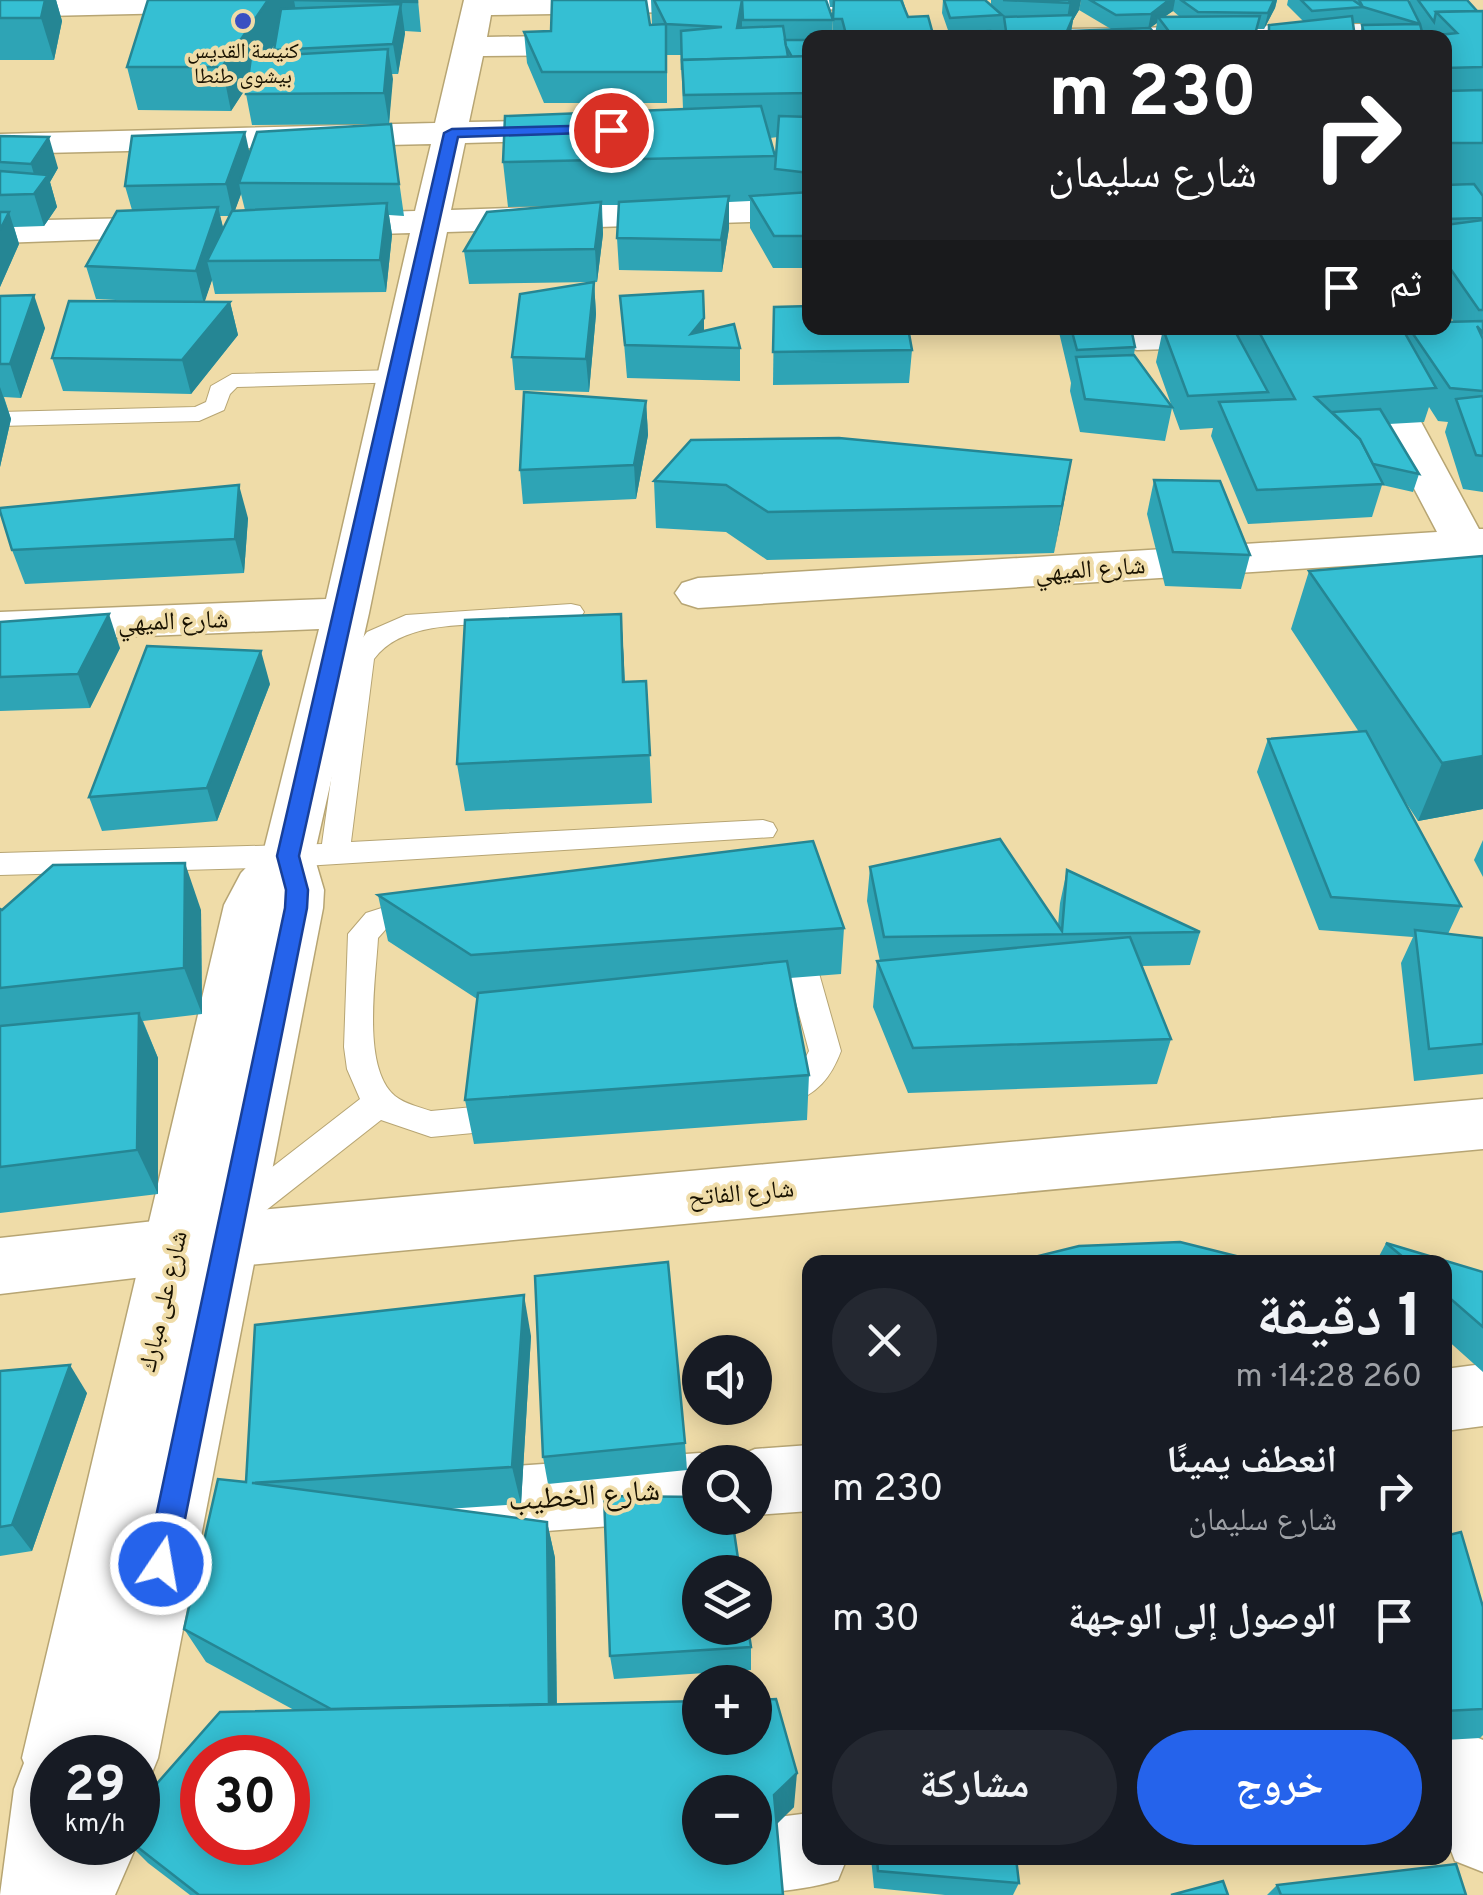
<!DOCTYPE html>
<html lang="ar">
<meta charset="utf-8">
<style>
:root{--surface:#171b24;--page:#242831;--text:#f1f3f6;--muted:#9ea1a6;--accent:#2563eb}
body{margin:0;font-family:Overpass,"Noto Naskh Arabic",sans-serif;background:var(--page);color:var(--text);direction:rtl;height:100vh;display:flex;flex-direction:column;font-size:38px;white-space:nowrap}
*{box-sizing:border-box;margin:0}
p{font-size:32px;color:var(--muted)}
.icon{flex:none;width:55px;height:55px;fill:none;stroke:currentColor;stroke-width:2;stroke-linecap:round;stroke-linejoin:round}
.map{position:relative;flex:1;overflow:hidden;direction:ltr}
.panel{position:absolute;left:802px;top:1255px;width:650px;height:610px;display:flex;flex-direction:column;background:var(--surface);border-radius:20px;box-shadow:0 5px 25px #0003;direction:rtl}
.panel>*{flex:none}
.hud{position:absolute;left:802px;top:30px;width:650px;height:305px;border-radius:20px;box-shadow:0 5px 25px #0003;direction:rtl;background:#202124;color:#fff;overflow:hidden}
.fabs{position:absolute;left:682px;top:1335px;display:grid;gap:20px}
.fabs a{display:grid;place-items:center;width:90px;height:90px;border-radius:50%;background:var(--surface);box-shadow:0 5px 25px #0003;font-size:50px}
.speed{position:absolute;left:30px;top:1735px;display:flex;gap:20px;font-size:50px;font-weight:700;text-align:center}
.speed>*{display:grid;place-content:center;width:130px;height:130px;border-radius:50%;background:var(--surface);box-shadow:0 5px 25px #0003;line-height:1}
.speed small{font-size:25px;font-weight:400}
.speed .limit{border:15px solid #d22;background:#fff;color:#111}
.pin{position:absolute;display:grid;place-items:center;width:85px;height:85px;color:#fff;margin:-42px;border:5px solid #fff;border-radius:50%;box-shadow:0 2px 10px #0007}
.me{position:absolute;width:110px;margin:-55px;rotate:12deg;stroke-linejoin:round;filter:drop-shadow(0 0 8px #0008)}
.turn{display:flex;align-items:center;gap:35px;height:210px;padding:0 30px;font-size:45px}
.turn .icon{width:130px;height:130px;stroke-width:2.5}
.turn b{display:block;font-size:70px;line-height:85px}
.then{display:flex;align-items:center;height:95px;padding:0 30px;background:#0003;gap:20px;font-size:38px}
.round{display:grid;place-items:center;flex:none;width:105px;height:105px;border-radius:52px;background:var(--page)}
.overview{display:flex;align-items:center;justify-content:space-between;height:170px;padding:0 30px}
h1{font-size:60px;font-weight:800;line-height:75px}
.button{display:flex;gap:20px;margin-top:auto;padding:20px 30px}
.button a{flex:1;height:115px;border-radius:60px;background:var(--accent);color:#fff;font-size:40px;font-weight:800;line-height:115px;text-align:center}
.button a+a{background:var(--page);color:var(--text)}
ul{padding:0;list-style:none}
li{display:flex;align-items:center;gap:30px;height:130px;padding:0 30px}
li div{flex:1}
li b{display:block;font-size:38px}
li em{font-style:normal}
.map>svg:first-child{display:block}
.lines{fill:none;stroke-linecap:round;stroke-linejoin:round}
.service-casing{stroke:#b7a573;stroke-width:2}
.minor-casing{stroke:#b7a573;stroke-width:3}
.tertiary-casing{stroke:#b7a573;stroke-width:3}
.service{fill:#fff;fill-rule:evenodd}
.minor{fill:#fff;fill-rule:evenodd}
.tertiary{fill:#fff;fill-rule:evenodd}
.wall{fill:#2ea4b5;fill-rule:evenodd}
.shaded-wall{fill:#258694}
.building{fill:#35bfd3;stroke:#258694;stroke-width:2.5;fill-rule:evenodd}
.route{fill:#2563eb;stroke:#184099;stroke-width:2.5}
.poi-dot{fill:#3950c2;stroke:#efdca8;stroke-width:4}
.labels{text-anchor:middle;stroke-width:8;stroke-linejoin:round;paint-order:stroke}
.far-poi-label{font-size:22px;fill:#191201;stroke:#efdca8}
.street-label{font-size:25px;fill:#191201;stroke:#efdca8}
.near-street-label{font-size:30px;fill:#191201;stroke:#efdca8}
</style>
<div class="map">
<svg width="1483" height="1895" viewBox="0 0 1483 1895">
<rect width="100%" height="100%" fill="#efdca8"/>
<g class="lines">
<!-- service casing -->
<g class="service-casing">
<g id="service">
<path d="M398 370 409 377 406 382 237 387 230 394 224 410 199 421 0 426V412L195 407 206 402 211 386 232 374Z"/>
<path d="M571 604 580 606 584 612 580 618C520 634 413 606 374 659L351 842 763 820 773 823 777 830 773 837 288 867 0 875V853L322 844 348 658 367 632 406 615Z"/>
<path d="M750 875 793 891 798 899 841 1051C831 1078 817 1094 790 1103L431 1137 381 1120 250 1223 238 1228 226 1223 221 1213 226 1203 360 1099 347 1069 344 1047 348 934 366 913 391 905ZM748 897 770 906 809 1051 801 1066 785 1077 431 1111C419 1107 405 1104 395 1096 361 1068 376 978 378 938L386 929Z"/>
</g>
</g>
<!-- minor casing -->
<g class="minor-casing">
<g id="minor">
<path d="M0 0H370L366 6 355 9 0 17Z"/>
<path d="M464 0H869L865 6 854 9 491 15 487 37 602 35 613 38 618 45 613 52 602 55 483 56 469 122 577 120 589 123 594 130 589 137 577 140 465 143 451 210 810 198V220L447 232 369 613 314 856 324 890 323 908 158 1758 147 1785 138 1789V1758H52V1842H138L115 1895H0L14 1789 24 1763 22 1758 224 905 241 873 264 849 319 629 0 642V612L326 599 410 233 313 236 300 233 295 225 300 217 313 214 415 211 431 144 0 154V134L435 123Z"/>
<path d="M1483 22V40L1055 38 1059 31 1070 29Z"/>
<path d="M182 217 195 220 200 228 195 236 0 243V221Z"/>
<path d="M1132 328H1251L1257 335 1251 343 1237 347 1137 350 1123 346 1117 338 1123 330Z"/>
<path d="M1398 406 1413 409 1419 418 1479 529H1483V557L698 608 682 603 675 593 682 583 698 578 1437 532 1377 418 1383 409Z"/>
<path d="M1483 1364V1426L1445 1431V1369Z"/>
<path d="M810 1445V1511L755 1515V1462H729L731 1459 755 1449Z"/>
<path d="M700 1453 724 1462H700V1518H704L700 1519 446 1539 421 1529 411 1505 421 1481 446 1471Z"/>
<path d="M1457 1729 1483 1740V1872L1455 1861 1445 1835V1734Z"/>
<path d="M810 1813V1858H847L838 1880C790 1895 727 1895 676 1894L665 1866 676 1838 700 1828V1848H755V1820Z"/>
</g>
</g>
<!-- tertiary casing -->
<g class="tertiary-casing">
<path id="tertiary" d="M1483 1099V1149L227 1267 0 1294V1238L227 1213Z"/>
</g>
<!-- service -->
<use href="#service" class="service"/>
<!-- minor -->
<use href="#minor" class="minor"/>
<!-- tertiary -->
<use href="#tertiary" class="tertiary"/>
</g>
<!-- wall -->
<g class="wall">
<path d="M0 0H56L62 21 54 60H0Z"/>
<path d="M148 0H418L421 32 405 31 398 74H392L389 124 252 125 246 94 247 86 231 111 138 110 127 67ZM275 44V55L267 56Z"/>
<path d="M651 0H826L833 20 832 38H810V268H773L750 228V201L729 202V228L722 272 619 270 617 238 619 205H602L603 234 597 282H594L596 314 589 392 515 390 512 357 592 282 469 284 464 251 556 206 508 207 503 162 683 109 681 55H667V103H544L527 63 524 32 652 25ZM778 137 775 169V156L770 138Z"/>
<path d="M829 0H903L908 17 934 38H832L834 7H830Z"/>
<path d="M943 0H985L991 5V0H1081L1079 10 1073 20 1070 38H1002L1003 30H1000L981 32 990 38H946V33H949L942 13Z"/>
<path d="M1081 0H1277L1275 8 1264 29H1257L1255 38H1070L1071 31 1111 29 1079 10ZM1175 0 1173 11 1180 17H1164L1173 11ZM1157 23 1155 34 1150 28Z"/>
<path d="M1288 0H1408L1409 2 1410 0H1467L1477 11H1483V492L1463 489 1445 432 1448 422 1438 421 1429 407 1424 422 1389 424 1419 474 1413 492 1382 485 1372 517 1248 524 1211 436 1213 428 1180 430 1172 408 1165 441 1080 432 1070 391 1071 383 1058 328H1131L1135 347 1134 355 1172 407 1156 362 1163 329 1178 330 1177 328H1445L1454 322 1445 309V38H1359L1362 25H1367L1359 23H1353L1355 38H1266L1269 25 1303 21 1287 5Z"/>
<path d="M391 124 404 216 389 215 392 235 386 292 215 294 212 280 204 302H230L238 335 191 394 63 391 52 358 155 302 96 299 86 266 132 210 125 186 250 152ZM241 194 245 210H235ZM220 216H229L223 228Z"/>
<path d="M0 136 58 168 50 182 57 207 44 226 14 227 19 244 0 287Z"/>
<path d="M0 296 45 328 21 398 4 397 11 419 0 467Z"/>
<path d="M620 296 704 331 740 348V381L627 378Z"/>
<path d="M774 307 912 350 909 383 773 385Z"/>
<path d="M646 401 648 435 636 499 523 504 520 470Z"/>
<path d="M1071 460 1054 553 767 560 726 532 656 528 654 481Z"/>
<path d="M1154 480 1250 555 1241 589 1165 586 1147 514Z"/>
<path d="M248 518 244 573 25 584 12 550Z"/>
<path d="M1309 571 1483 809 1418 821 1399 792 1461 906 1448 934 1483 938V1074L1414 1081 1401 963 1413 937 1319 930 1257 772 1268 739 1359 732 1291 629Z"/>
<path d="M621 614 625 682 646 681 652 803 465 811 457 764Z"/>
<path d="M0 622 120 648 90 708 0 711Z"/>
<path d="M270 684 217 821 102 831 89 797Z"/>
<path d="M1483 840V877L1474 860Z"/>
<path d="M870 867 1058 925 1060 903 1067 870 1200 932 1190 965 1142 966 1171 1039 1157 1084 908 1093 873 1007 877 961H880L867 901Z"/>
<path d="M378 895 844 928 841 974 790 978 809 1075 807 1120 474 1144 465 1100 477 999 388 941Z"/>
<path d="M0 909 201 910 202 1014 143 1021 158 1058V1194L0 1213Z"/>
<path d="M1386 1243 1483 1272V1372L1445 1338V1262H1376Z"/>
<path d="M531 1336 521 1504 447 1509 547 1522 555 1558 557 1704 794 1807 776 1824 783 1895H190L148 1863 127 1842H138L294 1710 206 1662 184 1629 246 1482Z"/>
<path d="M0 1371 87 1393 32 1551 0 1556Z"/>
<path d="M685 1443 687 1470 548 1484 543 1457Z"/>
<path d="M1445 1536 1483 1607V1735L1480 1738 1445 1740Z"/>
<path d="M751 1647V1670L614 1679 610 1656Z"/>
<path d="M871 1858H1016L1019 1883 1013 1895H945L874 1888Z"/>
<path d="M1277 1885 1466 1895H1267Z"/>
</g>
<!-- shaded-wall -->
<g class="shaded-wall">
<path d="M45 0H56L62 21 54 60 41 18Z"/>
<path d="M268 0H294L296 12 231 111 222 67Z"/>
<path d="M742 0V30L737 28Z"/>
<path d="M1070 0H1081L1079 10 1073 20 1070 38H1064Z"/>
<path d="M1169 0H1175L1173 11 1160 20 1158 17 1157 23 1148 29 1151 14Z"/>
<path d="M1274 0H1277L1275 8 1264 29 1268 13Z"/>
<path d="M401 4 405 34 398 74 393 44Z"/>
<path d="M388 49 393 79 389 124 384 93Z"/>
<path d="M245 132 252 164 239 183 241 194 233 216 226 184Z"/>
<path d="M49 137 58 168 50 182 57 207 44 226 34 194 38 188 31 164Z"/>
<path d="M729 196V228L722 272 721 240Z"/>
<path d="M601 202 603 234 597 282 595 249Z"/>
<path d="M387 203 392 235 386 292 380 260Z"/>
<path d="M218 207 226 239 207 261 212 280 204 304 196 271Z"/>
<path d="M9 212 19 244 0 287V230Z"/>
<path d="M594 282 596 314 589 392 586 359Z"/>
<path d="M34 295 45 328 21 398 10 364Z"/>
<path d="M230 302 238 335 191 394 182 360Z"/>
<path d="M704 318V347L691 334Z"/>
<path d="M0 387 11 419 0 467Z"/>
<path d="M646 401 648 435 636 499 634 465Z"/>
<path d="M1071 460 1063 508 1054 553 1062 506Z"/>
<path d="M239 485 248 518 244 573 235 539Z"/>
<path d="M109 614 120 648 90 708 78 674Z"/>
<path d="M621 614 624 662 626 730 623 682Z"/>
<path d="M261 651 270 684 217 821 207 788Z"/>
<path d="M1483 756V809L1418 821 1442 763Z"/>
<path d="M185 863 201 910 202 1014 184 968Z"/>
<path d="M139 1013 158 1058V1194L137 1150Z"/>
<path d="M524 1295 531 1336 521 1504 512 1467Z"/>
<path d="M70 1365 87 1393 32 1551 12 1525Z"/>
<path d="M547 1522 555 1558 557 1742 549 1711Z"/>
<path d="M797 1773 794 1807 772 1829 774 1795Z"/>
</g>
<!-- building -->
<g class="building">
<path d="M0 0H45L41 18H0Z"/>
<path d="M148 0H268L222 67H127Z"/>
<path d="M293 0H417V2Z"/>
<path d="M552 0H646L650 25 666 24V72H542L524 32 551 31Z"/>
<path d="M654 0H826L833 20H743L742 0 737 28 783 26 788 57 682 60V70L681 31 722 27 666 24Z"/>
<path d="M834 0H901L908 17 928 16 934 38H847L842 19H833Z"/>
<path d="M944 0H985L1002 15 950 18Z"/>
<path d="M1003 0H1070L1069 3Z"/>
<path d="M1090 0H1169L1151 14 1116 15Z"/>
<path d="M1181 0H1274L1268 13 1198 12Z"/>
<path d="M1301 0H1353L1363 7 1312 11Z"/>
<path d="M1359 0H1408L1420 24 1423 36 1365 38 1362 25 1420 24 1363 7Z"/>
<path d="M1418 0H1467L1477 11 1436 12 1434 22Z"/>
<path d="M401 4 393 44 274 50 281 9Z"/>
<path d="M1483 11V67L1445 68V38H1411L1457 33 1436 12Z"/>
<path d="M1074 15 1064 38H1007L1004 17Z"/>
<path d="M1260 16 1254 38H1174L1158 17Z"/>
<path d="M1352 16 1355 38H1269V25Z"/>
<path d="M1150 28 1158 38H1073L1071 31Z"/>
<path d="M990 31V38H947L946 33Z"/>
<path d="M785 40H810V56L792 57 786 46Z"/>
<path d="M388 49 384 93 246 94 251 57Z"/>
<path d="M810 56V93L684 95 682 60Z"/>
<path d="M1483 90V143H1445V91Z"/>
<path d="M761 106 775 156 503 162 505 116Z"/>
<path d="M779 116 810 117V173L775 169Z"/>
<path d="M391 124 399 184 239 183 257 132Z"/>
<path d="M245 132 226 184 125 186 132 136Z"/>
<path d="M0 136 49 137 31 164 0 162Z"/>
<path d="M0 171 48 175 34 194 0 195Z"/>
<path d="M1474 184 1483 196V218L1445 219V185Z"/>
<path d="M810 192V236H774L750 196Z"/>
<path d="M729 196 721 240 617 238 619 202Z"/>
<path d="M601 202 595 249 464 251 487 212Z"/>
<path d="M387 203 380 260 207 261 232 211Z"/>
<path d="M218 207 196 271 86 266 117 211Z"/>
<path d="M0 212H9L0 230Z"/>
<path d="M1483 220V310H1479L1445 261V225Z"/>
<path d="M594 282 586 359 512 357 520 294Z"/>
<path d="M703 291 704 318 691 334 734 324 740 348 625 345 620 296Z"/>
<path d="M34 295 10 364H0V296Z"/>
<path d="M69 301 230 302 182 360 52 358Z"/>
<path d="M810 306V328H908L912 350 773 352 774 307Z"/>
<path d="M1483 321V333L1477 326 1483 339V391L1450 388 1409 328H1445V322Z"/>
<path d="M1071 328H1131L1135 347 1077 350Z"/>
<path d="M1257 328H1402L1436 388 1315 397 1360 439 1383 484 1257 490 1219 402 1295 399Z"/>
<path d="M1163 329 1236 333 1268 392 1188 396Z"/>
<path d="M1134 355 1172 407 1085 399 1076 357Z"/>
<path d="M524 392 646 401 634 465 520 470Z"/>
<path d="M1483 396V456L1476 455 1456 399Z"/>
<path d="M1380 409 1419 474 1373 464 1360 439 1332 412Z"/>
<path d="M839 438 1071 460 1062 506 768 512 726 485 654 481 691 440Z"/>
<path d="M1154 480 1220 481 1250 555 1173 552Z"/>
<path d="M239 485 235 539 12 550 0 511V508Z"/>
<path d="M1483 556V756L1442 763 1309 571Z"/>
<path d="M109 614 78 674 0 677V622Z"/>
<path d="M621 614 623 682 646 681 650 755 457 764 465 620Z"/>
<path d="M147 646 261 651 207 788 89 797Z"/>
<path d="M1366 731 1461 906 1331 897 1268 739Z"/>
<path d="M1000 839 1062 931 1067 870 1200 932 884 937 870 867Z"/>
<path d="M813 841 844 928 471 955 378 895Z"/>
<path d="M185 863 184 968 0 988V909L2 910 53 865Z"/>
<path d="M1415 930 1483 938V1044L1429 1049Z"/>
<path d="M1130 937 1171 1039 913 1048 877 961Z"/>
<path d="M787 961 809 1075 465 1100 478 993Z"/>
<path d="M139 1013 137 1150 0 1167V1026Z"/>
<path d="M1180 1242 1260 1262H1014L1079 1246Z"/>
<path d="M1386 1243 1483 1272V1327L1445 1294V1262H1409Z"/>
<path d="M668 1262 685 1443 543 1457 535 1276Z"/>
<path d="M524 1295 512 1467 252 1483 547 1522 549 1704 331 1709 184 1629 218 1479 246 1482 255 1325Z"/>
<path d="M70 1365 12 1525 0 1527V1371Z"/>
<path d="M604 1496 700 1497V1518H732L740 1572H700V1628H748L751 1647 610 1656Z"/>
<path d="M1461 1532 1483 1607V1709L1445 1711V1536Z"/>
<path d="M776 1699 797 1773 774 1795 783 1895H199L131 1842H138V1805L220 1712 700 1701V1738H755V1700ZM202 1758H288V1842H202ZM700 1792H755V1848H700Z"/>
<path d="M877 1858H1016L1019 1883 878 1871Z"/>
<path d="M1456 1864 1466 1895H1281L1277 1885Z"/>
<path d="M1223 1881 1228 1895H1171Z"/>
</g>
<!-- route -->
<path class="route" d="M611 125 618 130 616 132 458 137 299 856 308 890 307 908 176 1564 171 1574 161 1578 151 1574 146 1564 285 908 286 890 277 856 444 133 452 129Z"/>
<!-- markers -->
<circle class="poi-dot" cx="243" cy="21" r="10"/>
<g class="labels">
<!-- far-poi labels -->
<g class="far-poi-label">
<text x="243" y="58">كنيسة القديس<tspan x="243" dy="25">بيشوى طنطا</tspan></text>
</g>
<!-- street labels -->
<g class="street-label">
<text transform="translate(1090 568) rotate(-4)" y="9">شارع الميهي</text>
<text transform="translate(173 620) rotate(-2)" y="9">شارع الميهي</text>
<text transform="translate(741 1192) rotate(-5)" y="9">شارع الفاتح</text>
<text transform="translate(162 1301) rotate(-77)" y="9">شارع على مبارك</text>
</g>
<!-- near-street labels -->
<g class="near-street-label">
<text transform="translate(584 1495) rotate(-4)" y="10">شارع الخطيب</text>
</g>
</g>
</svg>
<div class="fabs">
<a><svg class="icon" aria-label="sound" viewBox="0 0 24 24"><path d="M4 9h4l5-4v14l-5-4H4zM17 9q2 3 0 6"/></svg></a>
<a><svg class="icon" aria-label="search" viewBox="0 0 24 24"><circle cx="10" cy="10" r="6"/><path d="M15 15l6 6"/></svg></a>
<a><svg class="icon" aria-label="layers" viewBox="0 0 24 24"><path d="M12 4l9 5-9 5-9-5zM3 14l9 5 9-5"/></svg></a>
<a>+</a>
<a>−</a>
</div>
<div class="speed"><div>29<small>km/h</small></div><div class="limit">30</div></div>
<div class="pin" style="left:611px;top:130px;background:#d93025"><svg class="icon" aria-label="arrive" viewBox="0 0 24 24"><path d="M6 21V4h12l-3 4 3 4H6"/></svg></div>
<svg class="me" style="left:161px;top:1564px" viewBox="-20 -20 40 40"><circle r="17" fill="#2563eb" stroke="#fff" stroke-width="3"/><path d="M0-11L8 9 0 5-8 9z" fill="#fff"/></svg>
<div class="hud">
<div class="turn"><svg class="icon" aria-label="right" viewBox="0 0 24 24"><path d="M7 20v-9h11M14 6l5 5-5 5"/></svg><div><b>230 m</b>شارع سليمان</div></div>
<div class="then">ثم<svg class="icon" aria-label="arrive" viewBox="0 0 24 24"><path d="M6 21V4h12l-3 4 3 4H6"/></svg></div>
</div>
<section class="panel">
<div class="overview"><div><h1>1 دقيقة</h1><p>260 m · 14:28</p></div><a class="round"><svg class="icon" aria-label="close" viewBox="0 0 24 24"><path d="M6 6l12 12M18 6L6 18"/></svg></a></div>
<ul>
<li><svg class="icon" aria-label="right" viewBox="0 0 24 24"><path d="M7 20v-9h11M14 6l5 5-5 5"/></svg><div><b>انعطف يمينًا</b><p>شارع سليمان</p></div><em>230 m</em></li>
<li><svg class="icon" aria-label="arrive" viewBox="0 0 24 24"><path d="M6 21V4h12l-3 4 3 4H6"/></svg><div><b>الوصول إلى الوجهة</b></div><em>30 m</em></li>
</ul>
<div class="button"><a>خروج</a><a>مشاركة</a></div>
</section>
</div>
